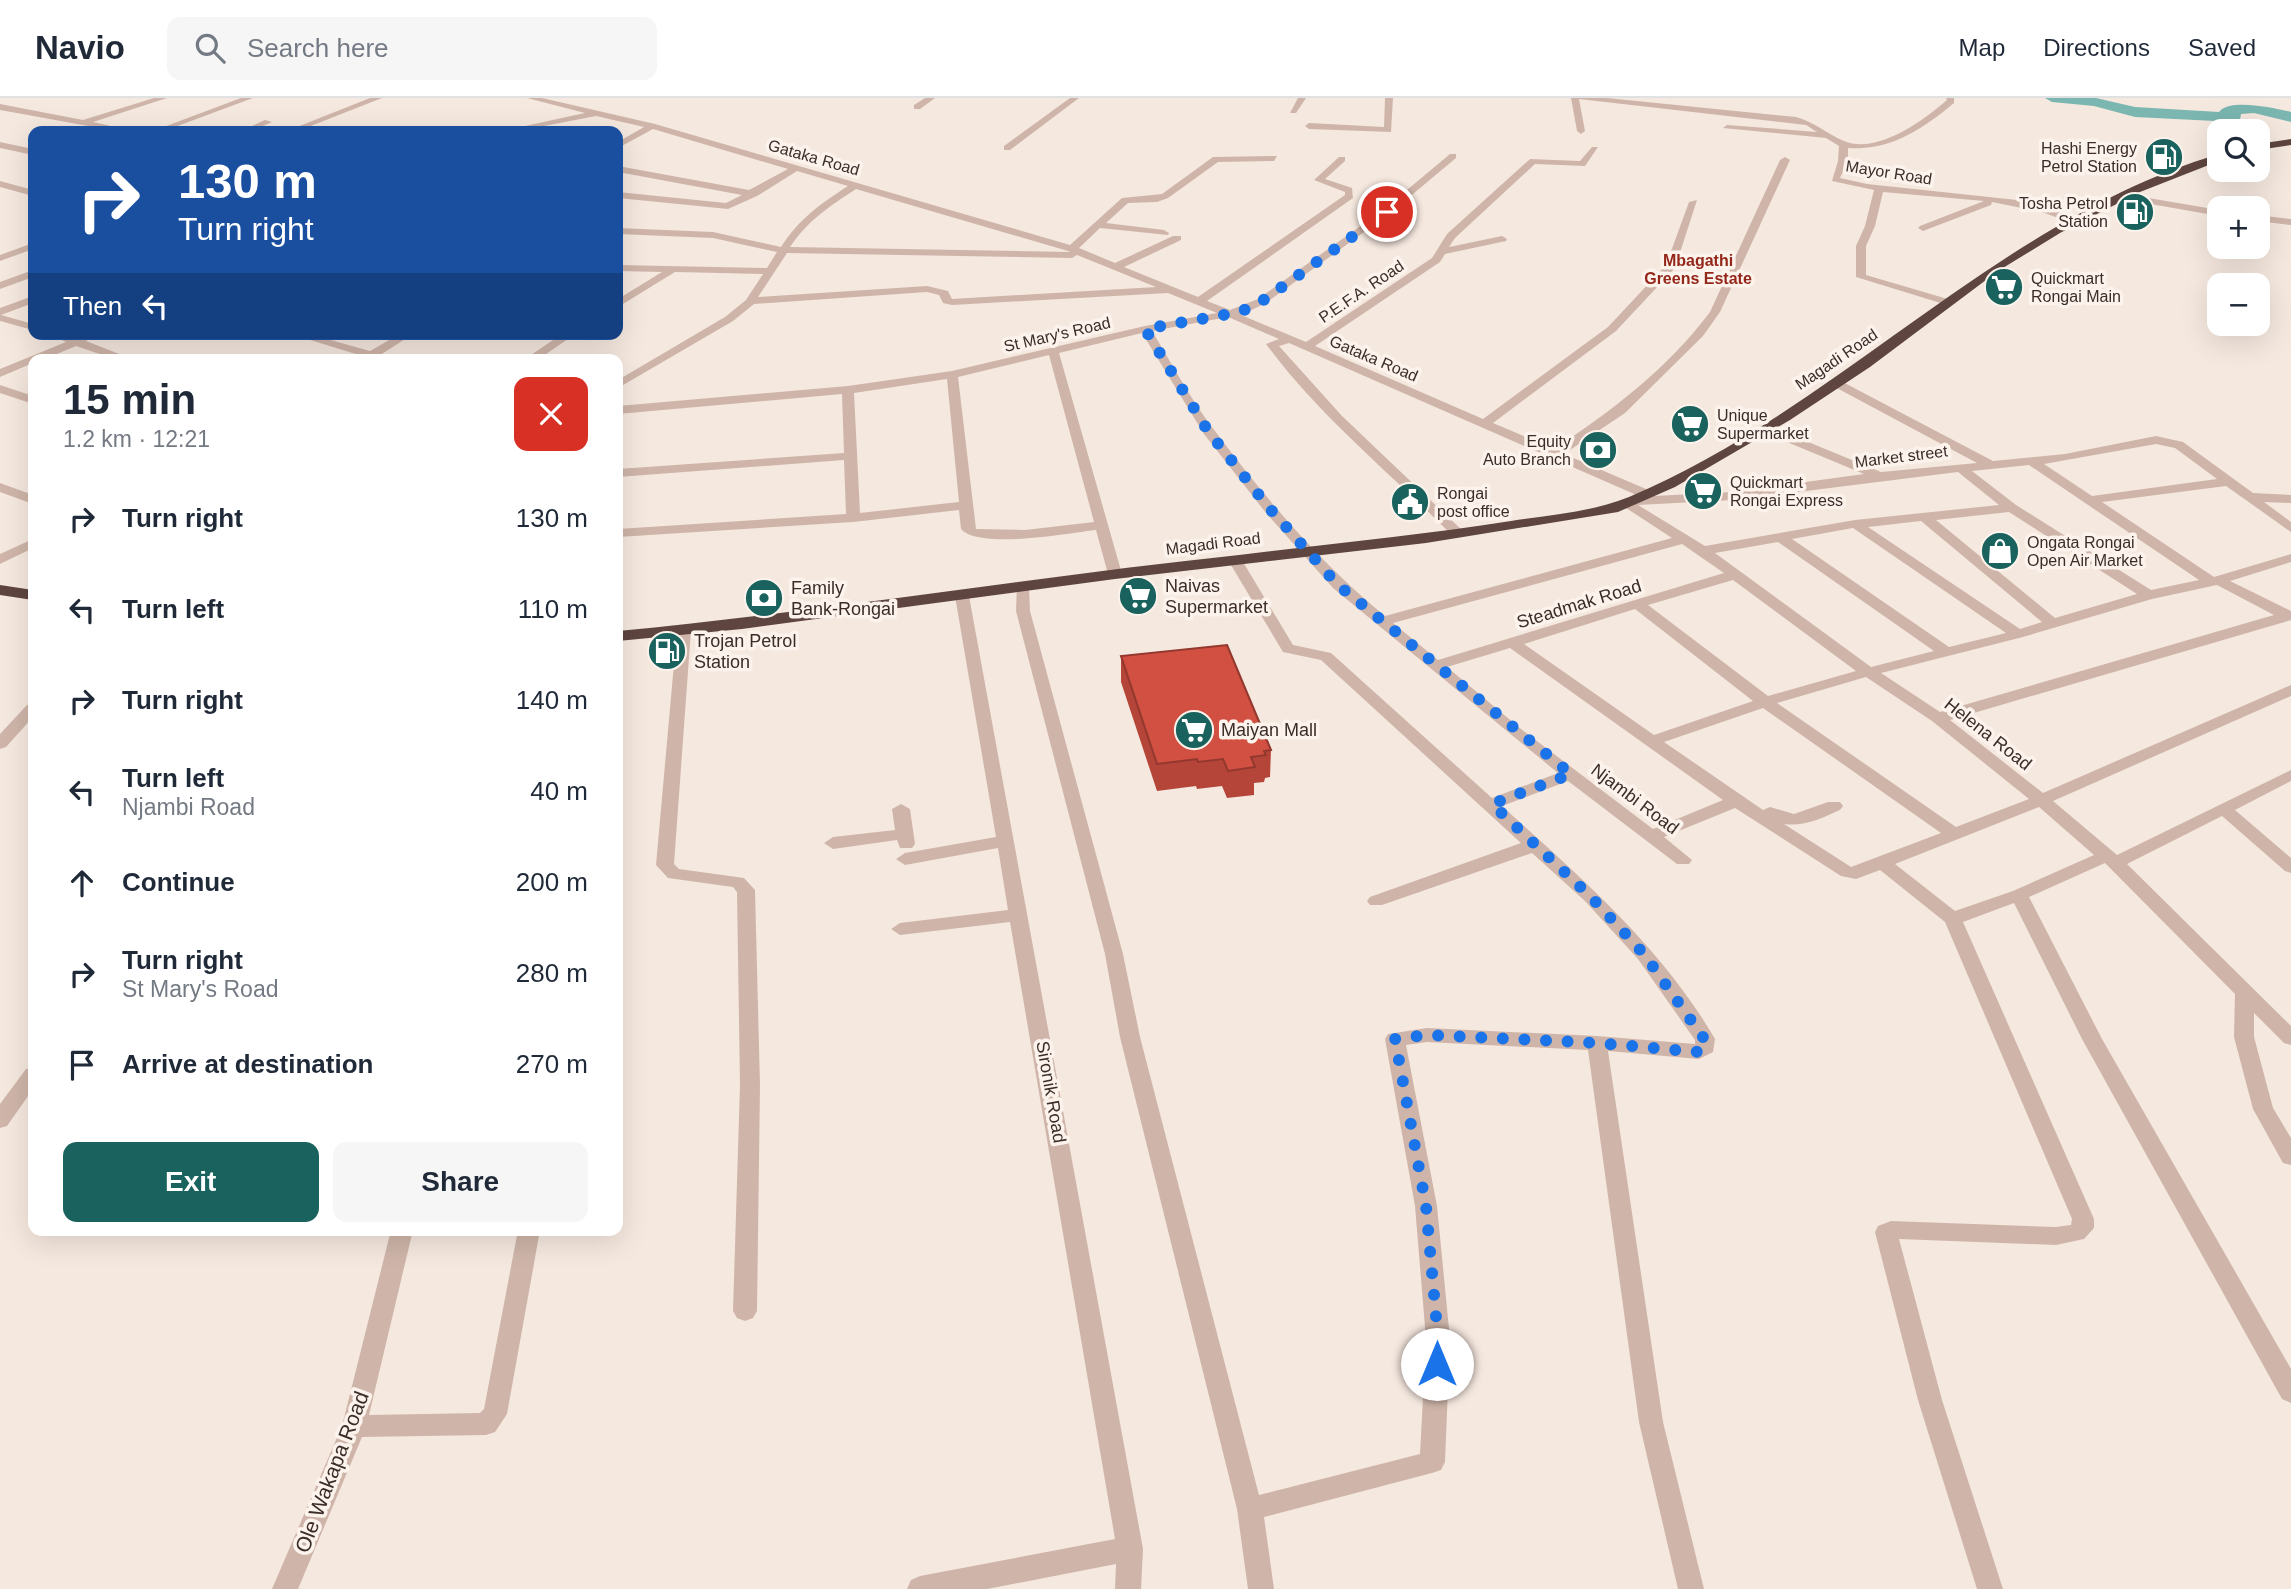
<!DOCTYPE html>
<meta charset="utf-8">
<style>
:root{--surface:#fff;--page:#f6f6f7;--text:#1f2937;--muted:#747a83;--line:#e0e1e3;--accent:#1a625d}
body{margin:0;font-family:Arial,sans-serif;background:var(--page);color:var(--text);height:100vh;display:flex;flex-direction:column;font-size:26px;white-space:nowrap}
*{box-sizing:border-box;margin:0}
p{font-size:23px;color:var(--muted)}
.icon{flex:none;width:38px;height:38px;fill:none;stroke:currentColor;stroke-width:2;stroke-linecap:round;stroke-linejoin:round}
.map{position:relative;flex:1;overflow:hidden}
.side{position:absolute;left:28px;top:256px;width:595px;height:882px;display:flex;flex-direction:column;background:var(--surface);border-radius:14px;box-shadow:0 7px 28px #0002}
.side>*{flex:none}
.hud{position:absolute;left:28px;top:28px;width:595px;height:214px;border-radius:14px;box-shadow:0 7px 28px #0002;background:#1a4fa0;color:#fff;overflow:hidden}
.fabs{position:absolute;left:2207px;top:21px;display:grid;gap:14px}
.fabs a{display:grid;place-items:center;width:63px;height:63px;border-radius:14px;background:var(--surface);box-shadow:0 7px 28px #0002;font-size:35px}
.pin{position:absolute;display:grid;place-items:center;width:60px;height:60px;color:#fff;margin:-30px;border:4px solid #fff;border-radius:50%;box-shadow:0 2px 7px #0007}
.me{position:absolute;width:77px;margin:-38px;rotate:0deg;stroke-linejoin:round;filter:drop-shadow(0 0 5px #0008)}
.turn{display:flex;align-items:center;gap:24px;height:147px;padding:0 35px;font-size:32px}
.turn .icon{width:91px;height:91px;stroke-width:2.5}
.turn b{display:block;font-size:49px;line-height:60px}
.then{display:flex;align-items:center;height:66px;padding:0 35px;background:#0003;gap:14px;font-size:26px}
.round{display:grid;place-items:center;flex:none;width:74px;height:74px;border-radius:14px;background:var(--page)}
.headline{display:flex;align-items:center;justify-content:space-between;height:119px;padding:0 35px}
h1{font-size:42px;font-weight:700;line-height:52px}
.cta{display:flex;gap:14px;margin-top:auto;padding:14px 35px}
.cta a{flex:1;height:80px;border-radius:14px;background:var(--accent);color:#fff;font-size:28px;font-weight:700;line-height:80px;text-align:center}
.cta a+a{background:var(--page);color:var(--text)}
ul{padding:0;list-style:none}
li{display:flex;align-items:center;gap:21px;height:91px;padding:0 35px}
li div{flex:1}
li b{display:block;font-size:26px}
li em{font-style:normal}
header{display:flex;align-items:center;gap:42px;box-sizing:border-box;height:98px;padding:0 35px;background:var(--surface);border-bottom:2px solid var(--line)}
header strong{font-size:33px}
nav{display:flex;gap:38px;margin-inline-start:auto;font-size:24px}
.search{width:490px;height:63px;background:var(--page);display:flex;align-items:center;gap:18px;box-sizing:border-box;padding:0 24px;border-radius:14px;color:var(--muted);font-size:26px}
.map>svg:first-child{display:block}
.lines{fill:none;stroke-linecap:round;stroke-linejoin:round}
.river{fill:#7bb6b0;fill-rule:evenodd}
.minor{fill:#cfb5a9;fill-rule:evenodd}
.highway{fill:#5e4540;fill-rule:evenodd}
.wall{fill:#b54538}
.building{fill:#d25041;stroke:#93382e;stroke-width:2}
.route{stroke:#1a73e8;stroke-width:12;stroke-dasharray:0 21.6}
.labels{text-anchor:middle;stroke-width:7;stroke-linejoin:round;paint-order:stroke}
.far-poi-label{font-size:16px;fill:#3c2d29;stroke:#fcf3ec;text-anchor:start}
.far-street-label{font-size:16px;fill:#3c2d29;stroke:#fcf3ec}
.far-neighbourhood-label{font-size:16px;font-weight:bold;fill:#94261a;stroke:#fcf3ec}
.poi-label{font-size:18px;fill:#3c2d29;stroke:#fcf3ec;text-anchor:start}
.street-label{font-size:18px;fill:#3c2d29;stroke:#fcf3ec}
.near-street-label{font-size:21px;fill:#3c2d29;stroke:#fcf3ec}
</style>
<header>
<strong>Navio</strong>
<div class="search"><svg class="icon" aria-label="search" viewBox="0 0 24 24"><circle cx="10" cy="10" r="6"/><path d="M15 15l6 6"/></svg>Search here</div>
<nav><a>Map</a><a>Directions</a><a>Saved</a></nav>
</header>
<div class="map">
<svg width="2291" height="1491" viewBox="0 0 2291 1491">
<rect width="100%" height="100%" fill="#f5e8df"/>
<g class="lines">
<!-- river -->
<path class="river" d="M2045 0H2096L2135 9 2219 14C2230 0 2274 10 2291 14V24L2254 15 2241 16 2240 22 2235 24 2135 19 2094 8 2052 4Z"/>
<!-- minor -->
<g class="minor">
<path d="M154 0H167L93 24 133 33H116L0 12V6L83 22Z"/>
<path d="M241 0H253L164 33H153Z"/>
<path d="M370 0H382L298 33H287Z"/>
<path d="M527 0H542L655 26 1070 147 1122 100 1162 96 1213 59 1277 58 1274 63 1218 64 1168 100 1157 104 1128 105 1106 125 1164 132 1169 135 1168 137 1100 130 1079 150 1115 165 1173 138H1181V142L1124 169 1198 199 1345 97V94L1314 82 1339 59H1345V63L1325 81 1352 90 1353 100 1207 203 1230 212 1258 201 1383 112 1450 56H1456V60L1389 116 1266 205 1241 217 1306 244 1432 160 1447 136 1530 61 1580 63 1592 49H1598L1585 68 1535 66 1455 140 1449 149 1502 138 1507 141 1506 143 1445 156 1440 164 1315 248 1483 321 1608 229 1666 167 1689 104 1697 102 1675 170 1616 233 1493 325 1554 351C1612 313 1668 270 1710 214L1780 62 1785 59 1790 62 1720 214 1703 238 1625 315 1564 356 1653 394 1654 398 1733 394 1864 376 1763 334V328L1767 327 1881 374 1977 365 1833 288 1831 285 1837 281 1993 363 2065 356 2156 338 2183 344 2253 395 2291 397V405L2264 404 2291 424V434L2226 388 2102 404 2214 479 2291 456V464L2230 483 2291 513V522L1950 622 2043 695 2291 587V598L2053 703 2117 757 2291 672V683L2235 712 2291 760V775L2285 773 2222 718 2127 766 2291 928V947L2284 945 2254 915V939L2273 1010 2291 1040V1067L2283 1065 2253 1011 2234 939 2235 896 2105 765 2029 799 2102 941 2291 1271V1305L2282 1301 2082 941 2014 805 1963 824 2094 1121V1130L2084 1141 2056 1147 1899 1141 1942 1302 2003 1491H1977L1918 1302 1875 1134 1878 1128 1891 1123 2056 1129 2071 1127 2072 1121 1945 824 1880 772 1856 781 1841 778 1735 710 1664 739 1692 762 1689 766H1677L1568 683 1502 708C1580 779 1661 848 1715 941L1713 954 1699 961 1608 953 1663 1324 1704 1491H1678L1639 1324 1588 952 1427 944 1406 947 1437 1108 1450 1241 1445 1364 1441 1372 1432 1375 1264 1419 1274 1491H1248L1237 1411 1120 939 1105 856 1016 513 1017 486H1027L1029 489 1030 513 1123 856 1140 939 1259 1397 1420 1356 1426 1241 1415 1108 1385 941 1388 936 1427 930 1597 938 1695 946V942L1638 861 1585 803 1532 755 1382 807H1370L1367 803 1370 799 1521 745 1321 562 1283 554 1228 462 1230 459H1240L1293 547 1331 555 1492 700 1558 675 1333 490 1266 415 1204 336 1142 235 1059 255 1122 476 1120 479 1115 480 1108 476 1096 432C1069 435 979 452 961 431L959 412 853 424 618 439V431L846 416 844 362 618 379V371L844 355 842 296 618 316V308L848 288 952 273 1145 228 1217 215 1168 195 952 207 943 205 939 197 927 194 754 206 733 223 618 290V282L725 219 746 202 763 176 675 174 618 209V201L662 174 618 173V167L767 170 777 154 713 140 618 136V130L713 134 781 149C799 121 820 106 848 88L797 73 757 98 728 111 618 100V94L726 105 742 97 618 74V68L749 92 788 71 653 31 618 50V44L644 29 596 18 518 33H502L585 15ZM856 91 1068 153 1070 154 790 149C808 122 830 108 856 91ZM787 155 1072 160 1077 157 1156 189 952 201 948 193 927 188 758 199ZM1228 219 1279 241 1266 246C1319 318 1390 375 1453 438L1458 439 1465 435 1342 318 1279 248 1289 245 1641 399 1620 406 1672 440 1385 518C1320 465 1265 400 1215 333 1191 302 1172 266 1152 233ZM1049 257 1094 424 1025 432 976 431 958 279ZM947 281 959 404 860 415 854 295ZM2156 346 2175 350 2217 381 2092 398 2044 366ZM2029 367 2199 482 2151 492 2016 407 1972 373ZM1958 374 1999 407 1855 422 1705 448 1638 407 1733 402ZM2009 414 2137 496 2055 520 1936 422ZM1921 423 2042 524 2020 531 1868 429ZM1853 430 2006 535 1949 549 1792 441ZM1778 444 1934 553 1871 569 1715 455ZM1682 446 1724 475 1438 562 1393 525ZM1733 482 1856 573 1768 598 1648 507ZM2217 487 2274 517 1940 614 1881 575 2023 539 2152 501ZM1635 511 1753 603 1654 637 1524 546ZM1510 550 1723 702 1653 731 1521 631 1447 569ZM1866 579 1932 623 2029 701 1956 729 1777 605ZM1763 610 1941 735 1851 769 1784 726C1804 729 1822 720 1840 712L1843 708 1840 704H1828L1794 716 1770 709 1763 712 1664 644ZM2039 709 2094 757 2013 793 1955 813 1895 766Z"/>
<path d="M925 0H935L920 11H914V7Z"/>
<path d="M1070 0H1079L1010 52H1004V48Z"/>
<path d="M1298 0H1306L1296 15H1290Z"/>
<path d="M1385 0H1393L1391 34 1309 31 1305 28 1309 25 1384 29Z"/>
<path d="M1571 0H1607L1796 19C1815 24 1827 36 1844 43 1877 57 1924 22 1947 2L1946 0H1954V5C1923 31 1890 53 1848 50V63L1840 80 1867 86 2017 102 2049 110 2077 122 2072 125 2042 114 1992 104 1991 107 1923 133 1918 130 1920 128 1984 103 1883 94 1875 128 1866 148V177L1951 202 1952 204 1947 207 1856 179V148L1865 128 1874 92 1832 83 1838 63 1839 48 1826 40 1723 30 1727 27 1817 34 1806 27 1579 1 1585 33 1581 36 1577 33Z"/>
<path d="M265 22 272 24 252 33H241Z"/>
<path d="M0 44 33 51V57L0 50Z"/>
<path d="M0 83 33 92V98L0 89Z"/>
<path d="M2125 96 2219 112V118L2122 101 2120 99Z"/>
<path d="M2258 117 2291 121V127L2258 123Z"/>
<path d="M33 145V151L0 163V157Z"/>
<path d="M33 172V179L0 191V184Z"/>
<path d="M33 198V205L1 217 33 226V232L0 223V210Z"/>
<path d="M49 236 76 240 84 236H99L86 243 132 261H114L76 248 45 261H33V265L0 279V271L66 244Z"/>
<path d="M291 236H309L370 253 400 236H413L374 261H359L362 258Z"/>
<path d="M562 236H575L539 261H525Z"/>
<path d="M0 287 33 298V306L0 295Z"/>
<path d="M0 385 33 397V406L0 394Z"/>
<path d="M33 441V450L0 466V456Z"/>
<path d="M962 494 969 498 1143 1451 1141 1491H1115L1116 1466 987 1491H907L911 1482 920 1478 1115 1441 1010 824 900 837 891 831 900 825 1008 812 998 750 905 767 896 761 905 755 996 739 955 498Z"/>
<path d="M684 528 691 532 674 766 679 771 744 780 755 792 760 987 757 1213 753 1220 745 1223 737 1220 733 1213 740 987 737 794 733 789 668 780 656 767 677 532Z"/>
<path d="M33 605V619L6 649 0 651V636L27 607Z"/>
<path d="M901 706 910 711 915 746 912 750H900L897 742 833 751 824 745 833 739 895 732 892 711Z"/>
<path d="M33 969V991L7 1028 0 1030V1006L26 971Z"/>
<path d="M391 1132H413L369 1317 480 1315 484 1311 518 1132H540L507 1316 495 1334 486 1337 362 1339 298 1491H272L342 1328Z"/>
</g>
<!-- highway -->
<g class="highway">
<path d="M2291 41V47L2258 52V46Z"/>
<path d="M2219 56V63L2140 94 2060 135 1998 173 1870 269 1790 322 1675 389 1618 414 1426 445 1115 481 742 531 618 543V533C826 513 1032 479 1239 457 1330 446 1421 437 1511 423 1550 417 1592 414 1629 399 1841 309 1996 123 2219 56Z"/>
<path d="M0 487 33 492V502L0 497Z"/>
</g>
</g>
<!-- wall -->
<path class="wall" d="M1121 558 1271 652 1270 679 1265 680 1264 684 1254 685V697L1227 700 1222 688 1197 691 1196 688 1157 693 1121 584Z"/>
<!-- building -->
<path class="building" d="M1227 547 1271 652 1264 653 1266 657 1251 659 1255 669 1228 673 1223 661 1198 664 1197 661 1157 666 1121 558Z"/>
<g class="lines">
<!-- route -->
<path class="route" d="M1387 114 1262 203 1240 214 1145 231 1208 333 1271 412 1338 487 1571 676 1492 706 1591 799 1644 856 1705 942 1706 949 1699 954 1597 945 1427 937 1395 941 1426 1108 1438 1241 1437 1266"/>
</g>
<!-- icons -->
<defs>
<g id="fuel-disc" transform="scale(2.0125)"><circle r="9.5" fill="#1a625d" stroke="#fcf3ec"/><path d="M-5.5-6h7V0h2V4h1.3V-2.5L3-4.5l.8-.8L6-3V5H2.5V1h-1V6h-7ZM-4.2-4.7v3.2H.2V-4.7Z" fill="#fff"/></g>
<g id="supermarket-disc" transform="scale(2.0125)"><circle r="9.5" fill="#1a625d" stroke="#fcf3ec"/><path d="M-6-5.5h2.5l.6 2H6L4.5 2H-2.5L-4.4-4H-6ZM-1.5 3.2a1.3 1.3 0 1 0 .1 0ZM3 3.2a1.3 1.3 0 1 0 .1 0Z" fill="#fff"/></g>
<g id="bank-disc" transform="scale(2.0125)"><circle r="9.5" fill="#1a625d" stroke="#fcf3ec"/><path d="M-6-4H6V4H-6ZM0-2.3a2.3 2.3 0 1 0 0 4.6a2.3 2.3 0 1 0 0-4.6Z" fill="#fff"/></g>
<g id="civic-disc" transform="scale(2.0125)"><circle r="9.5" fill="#1a625d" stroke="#fcf3ec"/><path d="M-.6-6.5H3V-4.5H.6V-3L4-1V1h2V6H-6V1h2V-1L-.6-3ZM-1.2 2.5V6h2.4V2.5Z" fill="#fff"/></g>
<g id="shop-disc" transform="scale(2.0125)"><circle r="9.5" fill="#1a625d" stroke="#fcf3ec"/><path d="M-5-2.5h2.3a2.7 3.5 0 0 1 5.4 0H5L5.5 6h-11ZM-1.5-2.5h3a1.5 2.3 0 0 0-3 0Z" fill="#fff"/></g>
</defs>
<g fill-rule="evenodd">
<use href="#fuel-disc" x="2164" y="59"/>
<use href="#fuel-disc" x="2135" y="114"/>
<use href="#supermarket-disc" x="2004" y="189"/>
<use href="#supermarket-disc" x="1690" y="326"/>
<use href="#bank-disc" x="1598" y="352"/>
<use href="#supermarket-disc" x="1703" y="393"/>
<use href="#civic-disc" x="1410" y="404"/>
<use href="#shop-disc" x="2000" y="453"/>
<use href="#supermarket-disc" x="1138" y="498"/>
<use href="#bank-disc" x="764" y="500"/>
<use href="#fuel-disc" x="667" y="553"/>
<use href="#supermarket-disc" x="1194" y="632"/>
</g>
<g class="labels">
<!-- far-poi labels -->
<g class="far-poi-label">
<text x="2137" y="56" text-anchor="end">Hashi Energy<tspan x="2137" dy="18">Petrol Station</tspan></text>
<text x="2108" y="111" text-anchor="end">Tosha Petrol<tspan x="2108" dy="18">Station</tspan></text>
<text x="2031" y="186">Quickmart<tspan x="2031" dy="18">Rongai Main</tspan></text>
<text x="1717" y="323">Unique<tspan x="1717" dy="18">Supermarket</tspan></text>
<text x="1571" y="349" text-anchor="end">Equity<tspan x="1571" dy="18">Auto Branch</tspan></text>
<text x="1730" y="390">Quickmart<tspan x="1730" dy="18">Rongai Express</tspan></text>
<text x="1437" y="401">Rongai<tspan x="1437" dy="18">post office</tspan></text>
<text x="2027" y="450">Ongata Rongai<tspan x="2027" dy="18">Open Air Market</tspan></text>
</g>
<!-- far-street labels -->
<g class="far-street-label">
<text transform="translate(814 59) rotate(16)" y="6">Gataka Road</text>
<text transform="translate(1889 74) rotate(9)" y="6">Mayor Road</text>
<text transform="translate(1361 193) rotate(-34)" y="6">P.E.F.A. Road</text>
<text transform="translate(1057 236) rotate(-13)" y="6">St Mary's Road</text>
<text transform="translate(1374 260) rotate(23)" y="6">Gataka Road</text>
<text transform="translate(1836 261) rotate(-34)" y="6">Magadi Road</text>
<text transform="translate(1901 358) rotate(-7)" y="6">Market street</text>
<text transform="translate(1213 445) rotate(-7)" y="6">Magadi Road</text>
</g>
<!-- far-neighbourhood labels -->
<g class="far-neighbourhood-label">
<text x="1698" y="168">Mbagathi<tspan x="1698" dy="18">Greens Estate</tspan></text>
</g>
<!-- poi labels -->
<g class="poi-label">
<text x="1165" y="494">Naivas<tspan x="1165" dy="21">Supermarket</tspan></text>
<text x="791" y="496">Family<tspan x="791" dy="21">Bank-Rongai</tspan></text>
<text x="694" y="549">Trojan Petrol<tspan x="694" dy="21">Station</tspan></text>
<text x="1221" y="638">Maiyan Mall</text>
</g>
<!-- street labels -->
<g class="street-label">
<text transform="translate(1579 506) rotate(-17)" y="6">Steadmak Road</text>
<text transform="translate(1988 636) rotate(38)" y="6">Helena Road</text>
<text transform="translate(1635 701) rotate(37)" y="6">Njambi Road</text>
<text transform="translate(1051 994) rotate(80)" y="6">Sironik Road</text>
</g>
<!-- near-street labels -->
<g class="near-street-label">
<text transform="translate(332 1374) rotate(-69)" y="7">Ole Wakapa Road</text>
</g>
</g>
</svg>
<div class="fabs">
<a><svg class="icon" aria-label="search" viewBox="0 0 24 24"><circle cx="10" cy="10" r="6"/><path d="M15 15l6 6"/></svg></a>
<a>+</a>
<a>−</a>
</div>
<div class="pin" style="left:1387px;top:114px;background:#d93025"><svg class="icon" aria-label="arrive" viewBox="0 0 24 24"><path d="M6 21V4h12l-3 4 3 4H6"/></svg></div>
<svg class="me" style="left:1437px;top:1266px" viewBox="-20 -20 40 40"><circle r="19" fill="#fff"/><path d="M0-13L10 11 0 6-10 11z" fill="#1a73e8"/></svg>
<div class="hud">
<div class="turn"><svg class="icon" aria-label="right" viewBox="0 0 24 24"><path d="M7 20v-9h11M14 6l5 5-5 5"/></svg><div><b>130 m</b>Turn right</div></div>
<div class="then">Then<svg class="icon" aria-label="left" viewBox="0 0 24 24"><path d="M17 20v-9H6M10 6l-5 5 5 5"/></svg></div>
</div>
<section class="side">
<div class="headline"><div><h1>15 min</h1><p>1.2 km · 12:21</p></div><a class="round" style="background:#d93025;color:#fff"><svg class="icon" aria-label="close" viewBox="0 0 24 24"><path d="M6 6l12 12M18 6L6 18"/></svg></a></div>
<ul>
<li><svg class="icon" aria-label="right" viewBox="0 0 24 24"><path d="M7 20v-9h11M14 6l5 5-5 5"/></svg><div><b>Turn right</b></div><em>130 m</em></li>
<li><svg class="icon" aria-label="left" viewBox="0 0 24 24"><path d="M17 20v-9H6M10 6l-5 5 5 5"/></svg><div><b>Turn left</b></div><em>110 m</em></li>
<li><svg class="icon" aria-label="right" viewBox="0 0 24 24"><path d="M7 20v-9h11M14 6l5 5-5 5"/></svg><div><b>Turn right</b></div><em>140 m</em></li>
<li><svg class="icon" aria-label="left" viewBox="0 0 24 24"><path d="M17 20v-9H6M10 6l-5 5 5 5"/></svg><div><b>Turn left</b><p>Njambi Road</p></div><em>40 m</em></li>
<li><svg class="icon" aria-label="ahead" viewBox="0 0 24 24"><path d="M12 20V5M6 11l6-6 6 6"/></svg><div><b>Continue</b></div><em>200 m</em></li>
<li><svg class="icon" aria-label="right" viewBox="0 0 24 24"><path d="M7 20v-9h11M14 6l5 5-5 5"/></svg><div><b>Turn right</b><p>St Mary's Road</p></div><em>280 m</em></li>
<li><svg class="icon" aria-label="arrive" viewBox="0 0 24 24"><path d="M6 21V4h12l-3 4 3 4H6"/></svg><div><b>Arrive at destination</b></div><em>270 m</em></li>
</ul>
<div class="cta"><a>Exit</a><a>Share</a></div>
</section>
</div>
